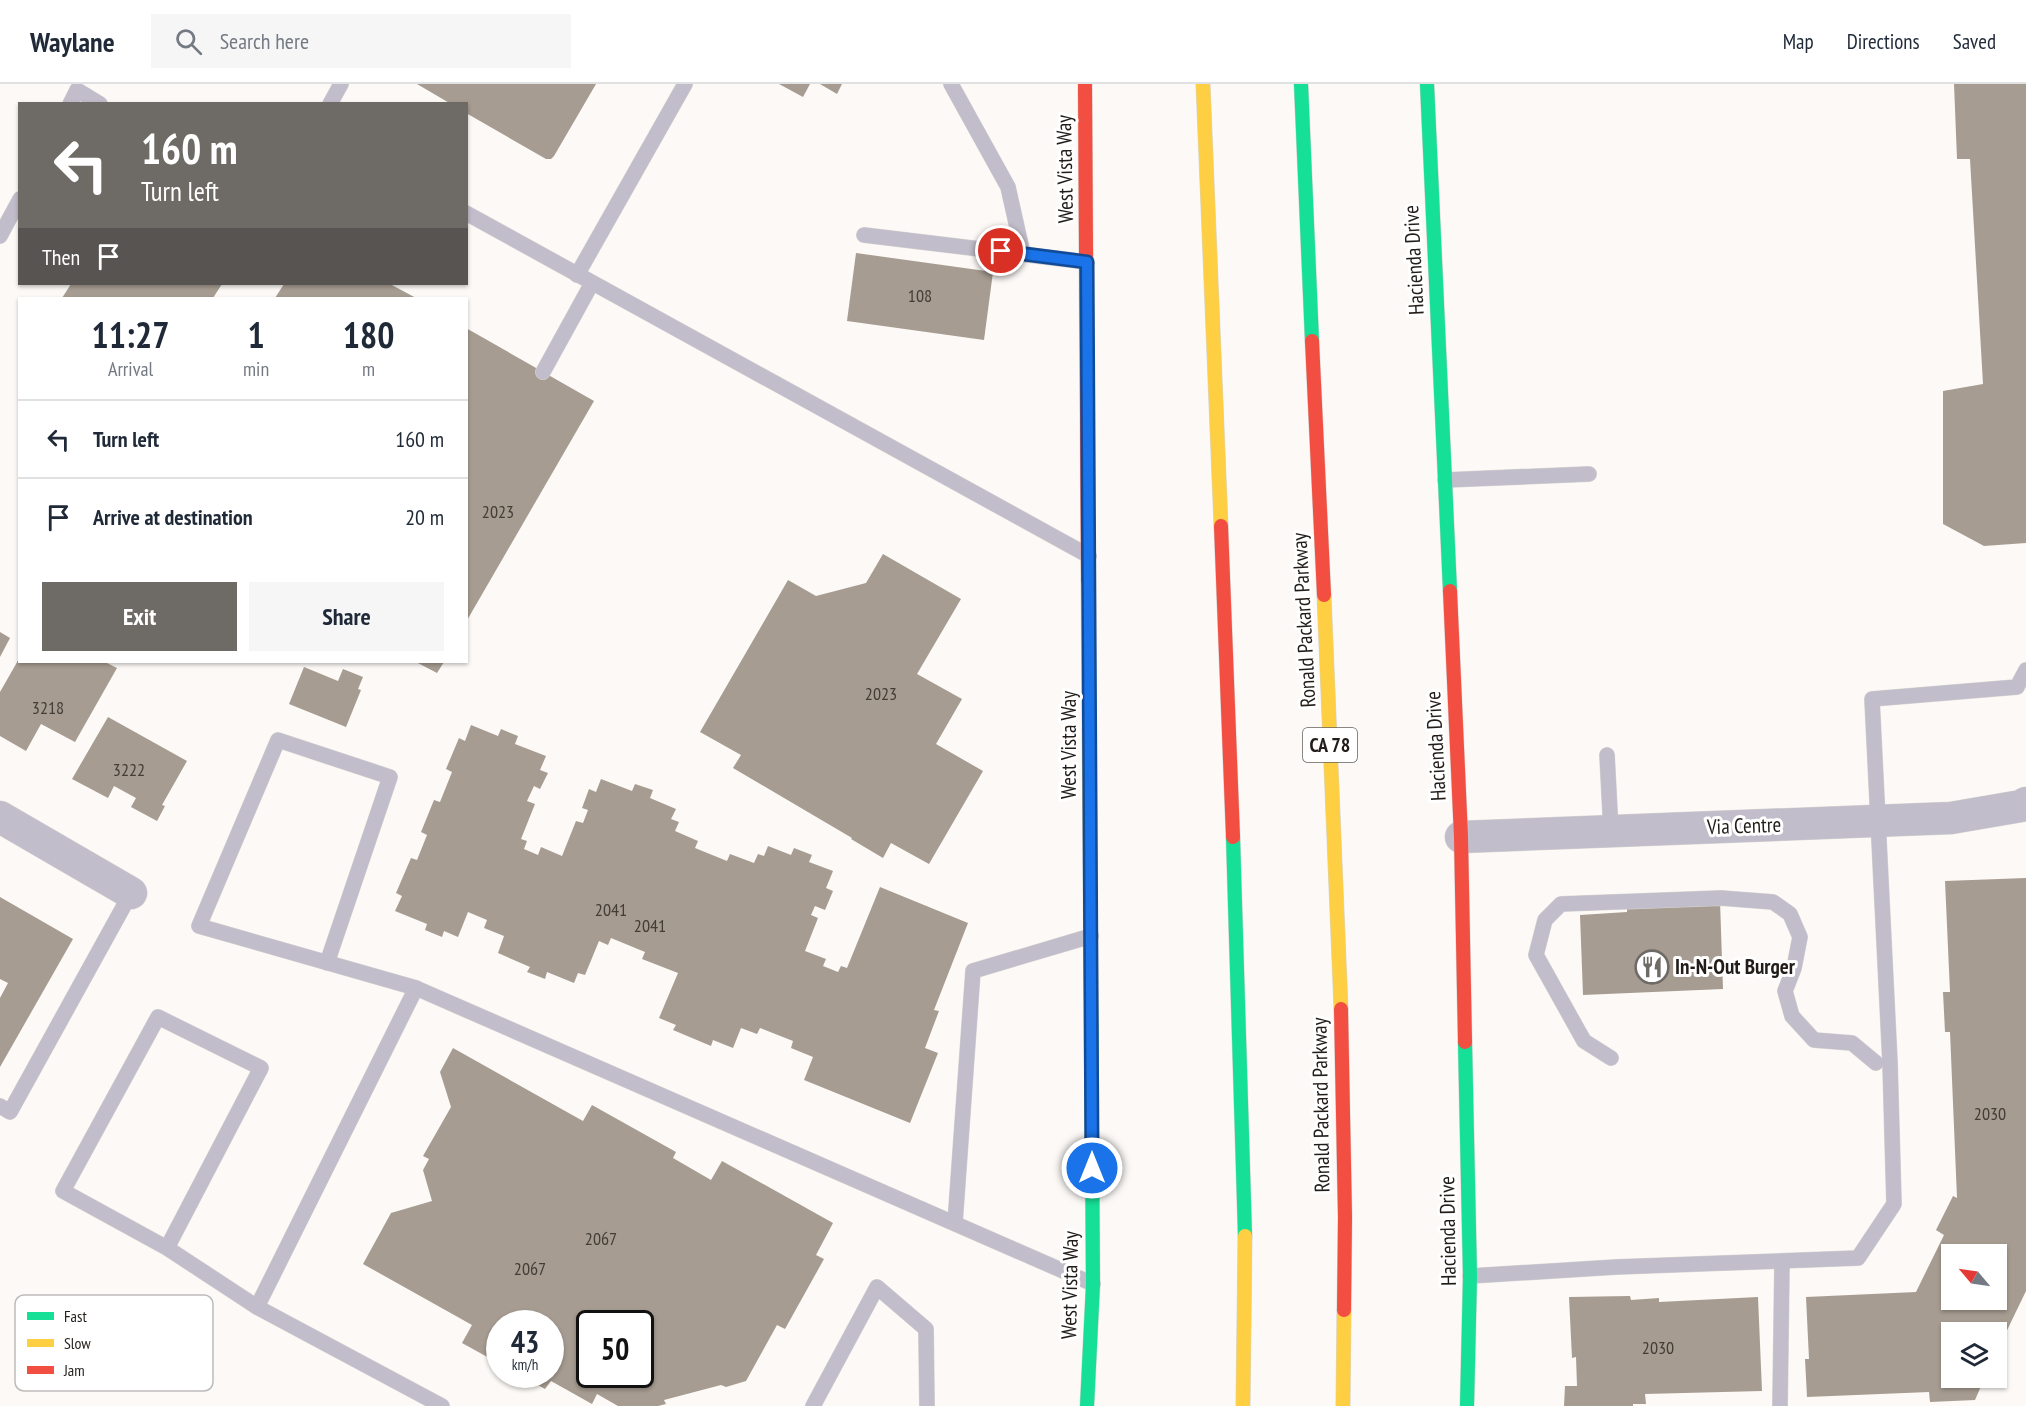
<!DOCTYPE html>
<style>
:root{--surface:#fff;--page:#f6f6f7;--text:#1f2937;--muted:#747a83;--line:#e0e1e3;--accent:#6e6a66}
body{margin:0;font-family:"PT Sans Narrow",sans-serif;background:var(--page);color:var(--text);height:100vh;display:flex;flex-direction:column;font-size:22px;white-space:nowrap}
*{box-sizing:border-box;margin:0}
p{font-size:20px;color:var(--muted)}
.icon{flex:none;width:33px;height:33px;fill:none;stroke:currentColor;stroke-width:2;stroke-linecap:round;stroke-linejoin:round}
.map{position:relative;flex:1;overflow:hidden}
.side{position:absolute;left:18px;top:213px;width:450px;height:366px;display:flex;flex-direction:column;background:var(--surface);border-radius:0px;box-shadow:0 2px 4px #0004}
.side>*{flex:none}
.guide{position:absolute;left:18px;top:18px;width:450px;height:183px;border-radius:0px;box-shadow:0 2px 4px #0004;background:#6e6a66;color:#fff;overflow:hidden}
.needle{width:39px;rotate:299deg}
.tools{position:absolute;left:1941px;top:1160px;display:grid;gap:12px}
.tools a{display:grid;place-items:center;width:66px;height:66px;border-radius:0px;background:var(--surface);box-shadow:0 2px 4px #0004;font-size:30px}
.speed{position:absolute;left:486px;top:1226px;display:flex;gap:12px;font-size:30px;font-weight:700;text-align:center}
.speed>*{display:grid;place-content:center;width:78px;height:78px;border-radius:50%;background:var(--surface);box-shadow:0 2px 4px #0004;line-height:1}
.speed small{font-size:15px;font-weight:400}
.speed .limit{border:3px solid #111;border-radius:9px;background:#fff;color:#111}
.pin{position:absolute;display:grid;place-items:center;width:51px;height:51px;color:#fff;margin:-26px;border:3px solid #fff;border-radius:50%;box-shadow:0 2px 6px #0007}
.me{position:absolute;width:66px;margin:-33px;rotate:0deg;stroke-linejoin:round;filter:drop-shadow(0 0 4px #0008)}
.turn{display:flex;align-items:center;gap:21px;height:126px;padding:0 24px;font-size:27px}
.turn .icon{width:78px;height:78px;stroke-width:2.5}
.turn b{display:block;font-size:42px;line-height:51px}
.then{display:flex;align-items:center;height:57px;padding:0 24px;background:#0003;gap:12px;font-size:22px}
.eta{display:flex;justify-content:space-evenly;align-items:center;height:102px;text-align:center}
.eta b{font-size:36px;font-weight:600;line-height:42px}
.primary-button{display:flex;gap:12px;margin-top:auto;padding:12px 24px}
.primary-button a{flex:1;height:69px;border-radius:0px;background:var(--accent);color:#fff;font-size:24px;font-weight:600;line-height:69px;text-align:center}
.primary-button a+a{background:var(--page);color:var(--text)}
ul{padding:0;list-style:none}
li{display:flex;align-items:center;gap:18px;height:78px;padding:0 24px;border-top:2px solid var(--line)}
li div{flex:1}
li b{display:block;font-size:22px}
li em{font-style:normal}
header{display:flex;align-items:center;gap:36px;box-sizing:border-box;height:84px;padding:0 30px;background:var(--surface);border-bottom:2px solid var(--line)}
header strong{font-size:28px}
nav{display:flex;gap:33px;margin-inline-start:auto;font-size:21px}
.search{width:420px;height:54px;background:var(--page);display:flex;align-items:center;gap:15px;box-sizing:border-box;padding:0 21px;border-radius:0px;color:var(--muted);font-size:22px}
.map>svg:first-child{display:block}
.building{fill:#a79c91;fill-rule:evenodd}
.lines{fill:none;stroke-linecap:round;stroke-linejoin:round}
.lane-casing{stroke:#d8d6d3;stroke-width:16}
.street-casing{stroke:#d8d6d3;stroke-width:33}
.fast-casing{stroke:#d8d6d3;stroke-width:15}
.slow-casing{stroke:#d8d6d3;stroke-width:15}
.jam-casing{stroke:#d8d6d3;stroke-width:15}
.lane{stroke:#c1bdca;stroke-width:15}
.street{stroke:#c1bdca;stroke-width:32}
.fast{stroke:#16e098;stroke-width:14}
.slow{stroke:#ffcf43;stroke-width:14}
.jam{stroke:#f24e42;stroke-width:14}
.route-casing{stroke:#114b97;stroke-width:15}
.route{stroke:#1a73e8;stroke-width:10}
.labels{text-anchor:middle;stroke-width:6;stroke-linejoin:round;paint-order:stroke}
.number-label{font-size:18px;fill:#433d37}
.shield{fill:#fff;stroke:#64615e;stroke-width:1.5}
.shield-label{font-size:20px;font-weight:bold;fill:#221d19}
.street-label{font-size:21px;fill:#221d19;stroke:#fff}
.poi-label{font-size:21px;font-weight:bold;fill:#221d19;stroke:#fff;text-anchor:start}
.key{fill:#fff;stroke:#bdbbba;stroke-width:1.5}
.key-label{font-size:16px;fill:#221d19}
</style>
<header>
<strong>Waylane</strong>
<div class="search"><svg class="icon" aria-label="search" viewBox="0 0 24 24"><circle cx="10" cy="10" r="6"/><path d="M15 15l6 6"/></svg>Search here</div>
<nav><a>Map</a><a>Directions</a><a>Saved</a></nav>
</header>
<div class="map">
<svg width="2026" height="1322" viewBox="0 0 2026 1322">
<rect width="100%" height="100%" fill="#fcf9f6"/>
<!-- building -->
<g class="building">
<path d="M417 0H596L554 72 551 75H546L466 29V20H451Z"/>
<path d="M779 0H810L803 13Z"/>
<path d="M820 0H842L837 10Z"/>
<path d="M1954 0H2026V459L1984 462 1943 440V307L1983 300 1970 75H1957Z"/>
<path d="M856 169 993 188 984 256 847 237Z"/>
<path d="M71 200H222L213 214H62Z"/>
<path d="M284 200H390L416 214H275Z"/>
<path d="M466 244 594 317 466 538Z"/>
<path d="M883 470 961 515 917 590 962 615 936 660 983 687 929 780 891 759 883 774 851 755 852 754 733 684 741 671 700 648 788 496 816 512 866 499Z"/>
<path d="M0 548 10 554 0 573Z"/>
<path d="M20 573V578H105L117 584 75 658 41 640 26 667 0 652V608Z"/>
<path d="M416 578H444L437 589Z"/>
<path d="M304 583 338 597 343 585 363 593 358 605 361 606 346 643 289 620Z"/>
<path d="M108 633 187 677 162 721 165 722 157 737 131 723 136 714 114 702 108 714 72 695Z"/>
<path d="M471 641 498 652 501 645 518 652 515 660 546 672 540 686 548 689 540 705 534 702 527 717 535 720 521 755 527 757 524 765 538 771 541 763 562 772 576 737 583 739 588 726 582 724 589 705 596 708 601 695 632 707 635 700 653 706 650 714 676 725 671 735 679 738 675 747 698 757 695 764 727 777 730 770 754 779 758 770 764 772 768 762 791 771 794 764 812 771 809 778 833 787 826 804 833 807 825 826 815 822 811 831 818 834 805 867 826 875 823 882 838 888 841 882 847 884 880 803 968 839 934 926 939 927 925 964 938 969 910 1039 804 996 813 973 791 964 793 957 760 944 757 950 741 944 733 964 713 956 711 962 673 946 676 941 659 934 678 889 642 875 645 868 611 854 608 861 599 857 585 891 578 889 574 899 547 888 545 895 527 888 530 883 498 869 504 852 484 844 487 836 468 828 458 853 444 847 442 853 425 846 427 840 395 827 402 812 396 809 411 774 417 776 427 751 421 748 434 716 440 718 452 688 446 685 459 654 465 657Z"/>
<path d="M2026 794V1207L1996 1269V1248H1952V1293H1985L1975 1316 1930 1318 1929 1308 1807 1313 1805 1275H1809L1806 1213 1916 1208 1944 1151 1936 1146 1953 1112 1957 1114 1950 948H1945L1943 908H1950L1945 797ZM1952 1170H1996V1215H1952Z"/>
<path d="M0 813 73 855 0 983V914L8 899 0 895Z"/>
<path d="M1720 817 1723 905 1583 911 1580 831 1627 828V821Z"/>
<path d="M453 964 583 1037 592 1021 676 1068 673 1074 711 1096 722 1077 833 1139 816 1171 824 1175 785 1245 777 1241 746 1297 726 1303 721 1301 664 1316 666 1320 658 1322H618L597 1310 592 1320 551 1297 545 1305 518 1290H550V1239H500V1280L462 1259 472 1241 363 1180 391 1129 432 1117 423 1086 429 1075 423 1072 451 1023 440 988ZM590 1239H640V1290H590Z"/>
<path d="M1630 1212 1631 1216 1659 1214V1218L1758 1213 1762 1307 1645 1310 1646 1320H1633V1322H1564L1565 1302H1577L1576 1273 1572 1274 1569 1213Z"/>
</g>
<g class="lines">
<!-- lane casing -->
<g class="lane-casing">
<g id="lane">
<path d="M951 0 1008 103 1023 170"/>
<path d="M70 20 77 6 100 20"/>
<path d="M330 20 341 0"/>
<path d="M466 129 1089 472"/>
<path d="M864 151 1087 178"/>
<path d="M0 152 20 115"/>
<path d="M577 191 685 0"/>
<path d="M543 288 592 199"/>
<path d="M1445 396 1589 390"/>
<path d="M1607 671 1611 747"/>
<path d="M327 879 390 693 278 656 199 842 416 904"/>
<path d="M1611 974 1584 957 1536 871 1545 836 1561 820 1721 814 1773 818 1790 830 1800 853 1794 884 1785 907 1792 932 1814 956 1852 959 1876 979"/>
<path d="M0 1022 10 1028 131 809"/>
<path d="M955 1139 973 887 1091 852"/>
<path d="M167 1164 261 984 158 933 63 1107 167 1164 257 1223 442 1322"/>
<path d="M1470 1192 1616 1183 1858 1174 1894 1120 1890 979 1872 615 2017 603 2026 586"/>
<path d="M257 1223 416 904 1093 1200"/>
<path d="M813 1322 877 1203 926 1245 927 1322"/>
<path d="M1780 1322 1782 1178"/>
</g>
</g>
<!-- street casing -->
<g class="street-casing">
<g id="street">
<path d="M0 733 131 809"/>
<path d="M1461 753 1951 734 2021 722 2026 719"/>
</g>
</g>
<!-- fast casing -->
<g class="fast-casing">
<g id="fast">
<path d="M1301 0 1312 257"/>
<path d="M1427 0 1450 507"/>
<path d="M1233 753 1245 1152"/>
<path d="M1465 958 1470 1192 1467 1322"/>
<path d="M1087 1322 1093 1200 1090 777"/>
</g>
</g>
<!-- slow casing -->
<g class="slow-casing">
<g id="slow">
<path d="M1203 0 1221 442"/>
<path d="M1088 496 1090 777"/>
<path d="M1324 511 1341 925"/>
<path d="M1243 1322 1245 1152"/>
<path d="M1343 1322 1344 1226"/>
</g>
</g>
<!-- jam casing -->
<g class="jam-casing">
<g id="jam">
<path d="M1085 0 1088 496"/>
<path d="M1312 257 1324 511"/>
<path d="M1221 442 1233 753"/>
<path d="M1450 507 1461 753 1465 958"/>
<path d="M1341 925 1345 1133 1344 1226"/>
</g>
</g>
<!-- lane -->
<use href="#lane" class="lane"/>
<!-- street -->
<use href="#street" class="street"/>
<!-- fast -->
<use href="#fast" class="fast"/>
<!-- slow -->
<use href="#slow" class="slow"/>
<!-- jam -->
<use href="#jam" class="jam"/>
</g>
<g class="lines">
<!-- route casing -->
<g class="route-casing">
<path id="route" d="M1001 167 1087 178 1092 1084"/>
</g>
<!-- route -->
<use href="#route" class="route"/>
</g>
<!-- icons -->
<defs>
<g id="restaurant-ring" transform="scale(1.725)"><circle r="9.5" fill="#fff" stroke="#6e6a66" stroke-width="1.5"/><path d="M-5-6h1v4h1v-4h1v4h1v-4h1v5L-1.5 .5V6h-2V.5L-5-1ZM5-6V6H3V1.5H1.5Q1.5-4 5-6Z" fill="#6e6a66"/></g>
</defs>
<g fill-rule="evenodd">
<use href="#restaurant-ring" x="1652" y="883"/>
</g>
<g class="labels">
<!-- number labels -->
<g class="number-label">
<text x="920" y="218">108</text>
<text x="498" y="434">2023</text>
<text x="881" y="616">2023</text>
<text x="48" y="630">3218</text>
<text x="129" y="692">3222</text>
<text x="611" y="832">2041</text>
<text x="650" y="848">2041</text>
<text x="1990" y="1036">2030</text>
<text x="601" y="1161">2067</text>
<text x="530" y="1191">2067</text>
<text x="1658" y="1270">2030</text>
</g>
<!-- shield labels -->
<rect class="shield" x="1303" y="644" width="54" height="34" rx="4.5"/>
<g class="shield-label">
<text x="1330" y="668">CA 78</text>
</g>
<!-- street labels -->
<g class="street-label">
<text transform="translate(1065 85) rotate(-91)" y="7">West Vista Way</text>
<text transform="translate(1414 176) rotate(-93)" y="7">Hacienda Drive</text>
<text transform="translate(1304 536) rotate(-93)" y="7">Ronald Packard Parkway</text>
<text transform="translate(1069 661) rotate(-90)" y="7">West Vista Way</text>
<text transform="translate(1436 662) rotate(-93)" y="7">Hacienda Drive</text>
<text transform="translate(1744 742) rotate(-2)" y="7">Via Centre</text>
<text transform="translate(1321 1021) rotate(-91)" y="7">Ronald Packard Parkway</text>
<text transform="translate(1448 1147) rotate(-91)" y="7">Hacienda Drive</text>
<text transform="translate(1070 1201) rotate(-89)" y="7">West Vista Way</text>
</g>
<!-- poi labels -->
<g class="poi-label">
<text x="1675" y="890">In-N-Out Burger</text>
</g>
</g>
<!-- legend -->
<rect x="15" y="1211" width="198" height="96" rx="9" class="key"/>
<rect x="27" y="1228" width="27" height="8" fill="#16e098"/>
<rect x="27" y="1255" width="27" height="8" fill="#ffcf43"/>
<rect x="27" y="1282" width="27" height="8" fill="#f24e42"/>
<g class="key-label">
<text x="64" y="1238">Fast</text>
<text x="64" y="1265">Slow</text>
<text x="64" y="1292">Jam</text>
</g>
</svg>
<div class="tools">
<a><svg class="needle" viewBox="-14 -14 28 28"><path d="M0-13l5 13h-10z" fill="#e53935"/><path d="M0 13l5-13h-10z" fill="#747a83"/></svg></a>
<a><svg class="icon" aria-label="layers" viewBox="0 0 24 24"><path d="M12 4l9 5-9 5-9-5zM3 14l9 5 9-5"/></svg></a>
</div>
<div class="speed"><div>43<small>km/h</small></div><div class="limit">50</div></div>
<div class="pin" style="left:1001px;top:167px;background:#d93025"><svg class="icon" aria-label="arrive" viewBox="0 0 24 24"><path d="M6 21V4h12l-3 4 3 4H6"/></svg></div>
<svg class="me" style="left:1092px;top:1084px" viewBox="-20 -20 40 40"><circle r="17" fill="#1a73e8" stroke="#fff" stroke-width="3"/><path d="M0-11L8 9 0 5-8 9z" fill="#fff"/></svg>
<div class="guide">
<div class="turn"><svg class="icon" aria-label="left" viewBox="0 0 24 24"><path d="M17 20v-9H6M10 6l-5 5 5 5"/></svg><div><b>160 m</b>Turn left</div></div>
<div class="then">Then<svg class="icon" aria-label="arrive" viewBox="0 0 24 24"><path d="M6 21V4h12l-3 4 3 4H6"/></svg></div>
</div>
<section class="side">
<div class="eta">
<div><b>11:27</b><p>Arrival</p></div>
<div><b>1</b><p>min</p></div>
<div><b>180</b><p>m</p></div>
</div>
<ul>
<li><svg class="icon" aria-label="left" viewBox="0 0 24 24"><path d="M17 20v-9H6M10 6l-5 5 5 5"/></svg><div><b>Turn left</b></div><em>160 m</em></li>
<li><svg class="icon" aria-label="arrive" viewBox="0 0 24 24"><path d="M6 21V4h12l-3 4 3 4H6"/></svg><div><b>Arrive at destination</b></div><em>20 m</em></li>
</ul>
<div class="primary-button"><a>Exit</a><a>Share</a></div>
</section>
</div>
